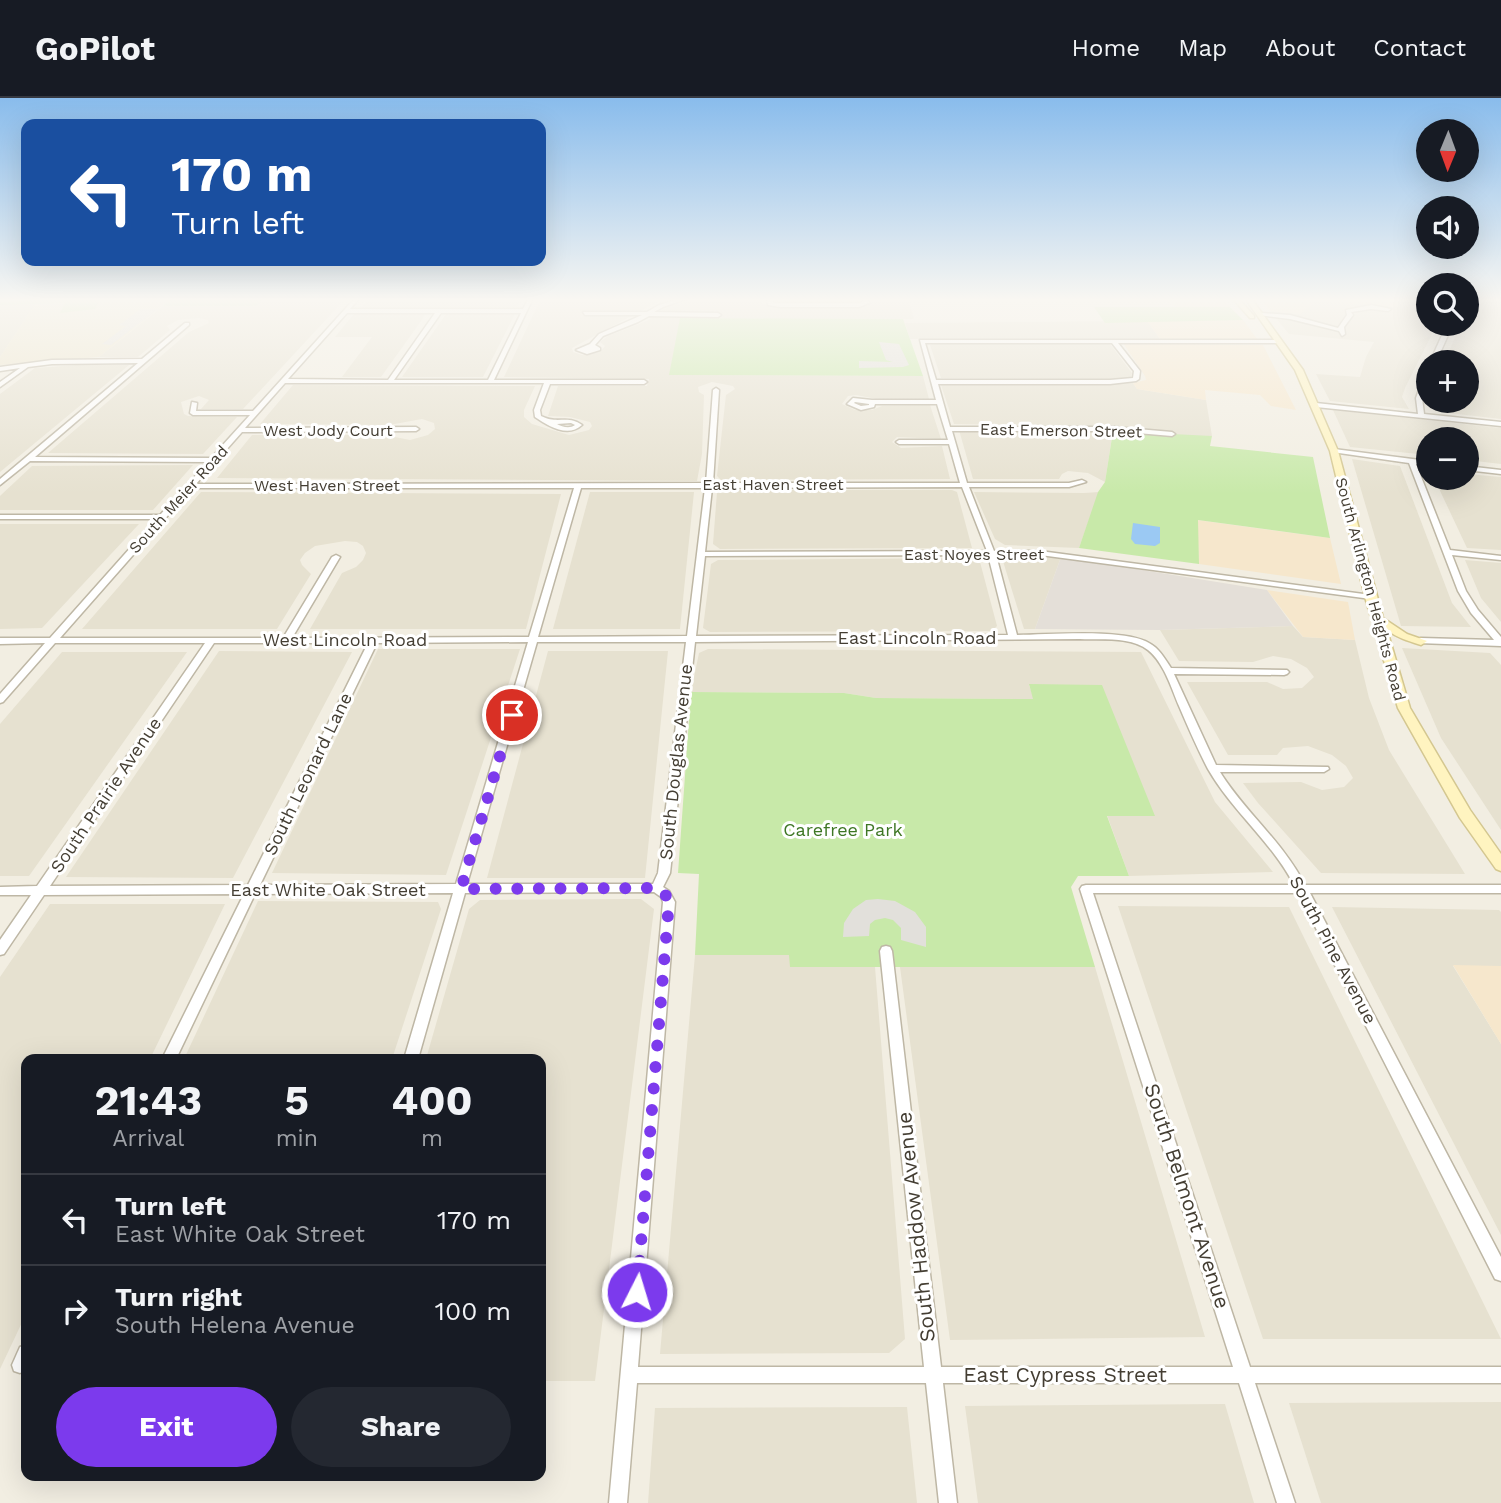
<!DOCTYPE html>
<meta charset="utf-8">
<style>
:root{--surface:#171b24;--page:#242831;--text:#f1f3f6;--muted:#9ea1a6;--line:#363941;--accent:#7c3aed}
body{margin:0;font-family:"Work Sans",sans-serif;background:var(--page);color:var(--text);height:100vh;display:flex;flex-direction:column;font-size:26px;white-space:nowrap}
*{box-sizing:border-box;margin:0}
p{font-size:23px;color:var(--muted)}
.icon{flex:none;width:38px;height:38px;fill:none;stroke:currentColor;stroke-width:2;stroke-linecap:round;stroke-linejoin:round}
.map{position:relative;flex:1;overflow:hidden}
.details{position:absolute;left:21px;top:956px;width:525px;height:427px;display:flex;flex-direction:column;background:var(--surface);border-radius:14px;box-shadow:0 7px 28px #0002}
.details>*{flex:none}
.guide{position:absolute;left:21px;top:21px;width:525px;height:147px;border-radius:14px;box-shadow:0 7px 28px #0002;background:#1a4fa0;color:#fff;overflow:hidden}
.needle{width:46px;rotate:181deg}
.controls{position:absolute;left:1416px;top:21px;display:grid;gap:14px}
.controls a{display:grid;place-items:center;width:63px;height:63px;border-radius:50%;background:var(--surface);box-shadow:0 7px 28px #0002;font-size:35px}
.pin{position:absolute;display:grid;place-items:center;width:60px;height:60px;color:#fff;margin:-30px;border:4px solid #fff;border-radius:50%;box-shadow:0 2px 7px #0007}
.me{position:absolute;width:77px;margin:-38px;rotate:5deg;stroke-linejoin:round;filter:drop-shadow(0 0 5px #0008)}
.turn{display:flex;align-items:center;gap:24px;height:147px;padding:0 35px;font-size:32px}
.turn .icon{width:91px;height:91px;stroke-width:2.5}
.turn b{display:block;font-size:49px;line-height:60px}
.eta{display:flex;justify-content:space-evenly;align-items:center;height:119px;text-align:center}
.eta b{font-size:42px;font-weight:700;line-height:49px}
.primary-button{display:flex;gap:14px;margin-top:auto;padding:14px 35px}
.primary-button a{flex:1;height:80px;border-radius:42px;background:var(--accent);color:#fff;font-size:28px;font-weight:700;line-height:80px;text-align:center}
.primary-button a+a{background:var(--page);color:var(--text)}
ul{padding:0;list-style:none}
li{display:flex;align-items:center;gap:21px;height:91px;padding:0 35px;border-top:2px solid var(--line)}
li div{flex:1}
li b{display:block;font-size:26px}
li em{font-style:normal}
header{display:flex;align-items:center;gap:42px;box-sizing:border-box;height:98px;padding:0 35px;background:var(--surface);border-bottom:2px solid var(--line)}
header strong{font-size:33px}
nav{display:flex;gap:38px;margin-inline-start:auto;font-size:24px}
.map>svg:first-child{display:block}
.residential{fill:#e6e1d0}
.commercial{fill:#f6e7cc}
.industrial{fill:#e4dfd8}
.education{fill:#ece5cb}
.green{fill:#c8e9a9}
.parking{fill:#e2e0db}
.water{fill:#9bc9f3}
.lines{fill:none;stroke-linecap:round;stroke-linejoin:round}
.minor-casing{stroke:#beb7a5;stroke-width:3}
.secondary-casing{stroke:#d4c790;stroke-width:3}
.minor{fill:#fff;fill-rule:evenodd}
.secondary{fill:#fff4c0;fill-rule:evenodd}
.route{stroke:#7c3aed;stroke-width:12;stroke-dasharray:0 21.6}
.labels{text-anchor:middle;stroke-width:6;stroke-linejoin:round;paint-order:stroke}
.far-street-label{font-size:16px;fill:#443e33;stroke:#fff}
.street-label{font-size:18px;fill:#443e33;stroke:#fff}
.park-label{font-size:18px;fill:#3e7724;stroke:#fff}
.near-street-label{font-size:21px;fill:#443e33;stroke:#fff}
</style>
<header>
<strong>GoPilot</strong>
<nav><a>Home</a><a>Map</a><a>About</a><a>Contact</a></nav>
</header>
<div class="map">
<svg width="1501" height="1405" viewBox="0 0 1501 1405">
<rect width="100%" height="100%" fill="#f2eee2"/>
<!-- residential -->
<g class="residential">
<path d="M265 200H346L243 311H201L209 302 199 298 181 304 184 316 188 318 237 319 203 356 48 355 189 234 209 225 208 222 199 220 178 222 167 228 170 232 138 259H99L163 208H256Z"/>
<path d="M370 200H523L517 209 361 210Z"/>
<path d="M541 200H672L659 203 572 250 573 254 582 257 600 254 605 248 600 244 608 238 647 223 663 211 698 200H760L763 207 780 209H864L872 204 871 200H908L914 221 681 220 670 277 923 278 929 301H877L856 297 848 298 842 306 855 312H872L882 308 930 307 941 341 897 339 892 344 901 350 942 348 950 381 721 382 717 378 726 297 735 291 733 288 712 284 698 289 699 294 704 297 702 356 697 383 217 380 252 337H385L410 342 428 337 435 331 434 325 422 321 389 327 260 326 293 287 535 288 524 312V319L532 326 569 337 589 332 592 328 590 324 570 319 548 318 558 288H647L649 281 504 279Z"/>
<path d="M774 200H860L861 204 778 205 774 203Z"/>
<path d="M1403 200H1428V226H1437L1405 290 1402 299 1409 311 1330 303 1316 276 1360 279 1366 259 1374 244 1289 236 1270 213 1300 216 1316 203 1395 209Z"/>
<path d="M1470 200H1501V321L1440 314 1434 303H1466V264H1445L1460 226H1466L1467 208Z"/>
<path d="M36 205 0 259V207Z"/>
<path d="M354 216H426L381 279H342L372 239H335Z"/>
<path d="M446 216H515L483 279H402Z"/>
<path d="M1147 223 1160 241H910L905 225Z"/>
<path d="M938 245 1110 246 1132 275 1131 279 1125 281 941 280 930 247Z"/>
<path d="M77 267H129L0 374V296L35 270Z"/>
<path d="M1133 285 1137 291 1206 302 1212 338H1178L1175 334 1100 328 954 326 941 287Z"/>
<path d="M1333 312 1501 330V366L1467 362 1466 341H1428V357L1350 349Z"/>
<path d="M959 332 1113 333 1105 384 1088 375 1068 373 1062 376 1059 381H973Z"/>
<path d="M1352 361 1400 368 1452 505 1471 529 1401 528Z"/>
<path d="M193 367 153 412H0V398L32 368Z"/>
<path d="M1467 376 1501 379V452L1467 450 1434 380H1466Z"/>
<path d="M724 392H952L957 394 972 450 720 451 713 446 717 394Z"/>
<path d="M201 394 561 396 526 531H310L342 475 356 469 363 462 366 455 363 448 357 444 345 443 315 448 305 455 300 462 302 467 311 476 277 531H82Z"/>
<path d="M590 394H694L680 531H553Z"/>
<path d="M974 394 1084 395 1099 394 1079 450 1005 447 995 441Z"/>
<path d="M0 426H139L42 530 0 531Z"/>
<path d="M1061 459 1035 531H1024L1002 460Z"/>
<path d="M972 460 980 464 997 528 992 533 710 534 703 530 711 466 718 462Z"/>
<path d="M1465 462 1501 465V524L1481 500Z"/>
<path d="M1293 528 1303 539 1355 542 1369 600 1389 652 1465 776 1321 775 1258 705 1243 685 1301 684 1322 692 1344 689 1353 680 1346 668 1332 657 1308 648 1283 650 1277 657H1228L1187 584H1267L1283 591 1302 590 1314 579 1307 570 1291 561 1273 558 1253 564 1179 563 1160 532Z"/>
<path d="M1402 550 1490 555 1501 567V732L1441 640Z"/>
<path d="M378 551H520L446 777 272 775Z"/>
<path d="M708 551 1141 554 1215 704 1273 774 1129 778 1107 717 1154 718 1029 587 1034 601 876 600 844 595 691 594 699 555Z"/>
<path d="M219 553 352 554 233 780 66 779Z"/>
<path d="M548 553H668L645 780H487Z"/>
<path d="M62 554H187L29 778H0V626Z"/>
<path d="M641 801 654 811 595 1283H541V961H426L469 811 480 802Z"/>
<path d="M258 803 438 804 441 811 392 961H184Z"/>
<path d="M50 806H225L150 961H26V1216L0 1271V879Z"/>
<path d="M1118 808 1289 809 1501 1241H1263Z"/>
<path d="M1332 809 1499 812 1501 814V868H1453L1501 946V1137Z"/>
<path d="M695 857H790L791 869H875L905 1241 889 1255 660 1256Z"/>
<path d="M900 869H1095L1205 1239 950 1242Z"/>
<path d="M1501 1304V1405H1321L1289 1305Z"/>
<path d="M1225 1306 1254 1405H978L965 1308Z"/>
<path d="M907 1309 917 1405H648L655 1310Z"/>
</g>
<!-- commercial -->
<g class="commercial">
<path d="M1167 200H1222L1230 209H1176Z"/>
<path d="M1259 200H1403L1396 209 1316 203 1300 216 1270 213Z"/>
<path d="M1243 222 1257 241H1160L1147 223Z"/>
<path d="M1123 245 1263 247 1296 312 1271 308 1260 297 1205 292 1206 302 1137 291 1133 285 1146 282 1145 278Z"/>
<path d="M1197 422 1330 440 1341 486 1199 466Z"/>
<path d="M1267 492 1348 504 1355 542 1303 539Z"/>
<path d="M1453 867 1501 868V946Z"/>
</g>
<!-- industrial -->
<path class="industrial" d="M1061 459 1267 492 1293 528 1159 532 1035 531Z"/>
<!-- education -->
<path class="education" d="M129 200H161L168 203 99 259 0 267V259L34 208Z"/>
<!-- green -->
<g class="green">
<path d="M42 200H129L100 202 95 211 60 215 65 205 0 207V204L38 202Z"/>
<path d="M161 200H265L256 208H163L168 203Z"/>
<path d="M1094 209H1230L1243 222 1105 225Z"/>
<path d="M680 220 903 221 923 278 669 277Z"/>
<path d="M1113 333 1212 338 1210 348 1313 359 1330 440 1198 422 1199 466 1079 450 1098 394 1105 384Z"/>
<path d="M1029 586 1102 587 1155 718H1107L1129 778H1078L1071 789 1095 869H790L789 857H695L699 776 678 775 691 594 844 595 876 600 1033 601Z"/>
</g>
<!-- parking -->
<g class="parking">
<path d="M141 211H158L111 247 102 246 126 228 119 227Z"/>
<path d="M879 244 899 246 909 267 903 269 859 270V263L893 264 886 262Z"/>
<path d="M878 801 895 803 915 814 926 829V849L901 842V830L893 822 885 820 875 822 870 826 869 838 843 839 844 825 853 811 866 802Z"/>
</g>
<!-- water -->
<path class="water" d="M1133 425 1160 429V445L1155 448 1135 446 1131 441Z"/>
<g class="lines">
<!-- minor casing -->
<g class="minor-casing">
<g id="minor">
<path d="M355 200H360L350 211H523L529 200H533L494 282H644L647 284 644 286H550L540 312 541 318C559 327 567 316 582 327 568 340 548 328 535 319L534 312 544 285H285L245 330 416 329 419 331 416 333 242 334 196 386 706 385 713 292 716 290 719 292 713 385H960L949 346H899L896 344 899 342H948L937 306H875L874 309 861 312 847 306 853 300 872 302H936L920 242H1280V244L1278 245H1118L1140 273 1139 281 1136 283 1110 286H938L950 329H1114L1172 334 1175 336 1172 338 1114 333H952L967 385H1069L1082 382 1086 384 1069 389H969L994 453H1040L1371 497 1375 499 1371 501 1040 457H996L1017 537C1048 537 1123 530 1149 545 1159 550 1165 561 1171 570L1287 572 1289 574 1287 576 1284 577 1174 576 1216 667 1328 669 1329 671 1324 674H1220C1245 714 1283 744 1305 787H1501V795H1310L1501 1159V1183L1495 1181 1298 795H1093L1250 1269H1501V1285H1255L1295 1405H1277L1239 1285H943L957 1405H939L926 1285H637L627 1405H609L663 804 661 799 654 794 465 795 418 961H404L453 795 255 796 176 961H162L244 796 44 797 4 856 0 857V842L31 797H0V789L37 788 205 545H55L3 604 0 605V596L45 545 0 546V540H50L156 421H0V417H160L208 364 30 363 0 387V381L138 265 52 266 28 269 0 289V284L20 270 0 273V269L52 262 142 261 185 225H189V227L35 359 211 360 250 317H193L190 315 192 304 197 305 196 313H253ZM347 215H435L388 282 288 281ZM441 215H521L488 282H394ZM925 245H1112L1134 273 1133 280 1110 282H936ZM855 304 869 306V307L861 308 854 305ZM571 325 575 327C570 331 562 329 557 326ZM962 389 987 453 705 454 712 390ZM192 390H574L529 539 292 540 340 459 336 457 332 459 283 540H60ZM581 390H705L687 538 538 539ZM988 457 1008 537 696 538 705 458ZM1080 541C1100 542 1131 538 1148 552 1164 565 1171 589 1179 608 1188 629 1197 650 1208 671 1232 713 1272 744 1294 787H1086L1082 788 1080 791 1233 1269H941L892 853 890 849 886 848 882 849 880 853 924 1269H638L675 804 669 793 663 789 670 775 695 544ZM528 544 456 786 260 787 377 545ZM537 544H686L658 775 653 786H467ZM214 545H368L248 787 50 788Z"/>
<path d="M682 200H689L663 209 654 214 718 215 721 217 718 219 649 218 638 224 603 238 595 247 600 250V252L587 256 576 252 590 246 599 236 642 217H585L583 214H647L659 207Z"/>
<path d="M767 200H772L773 205H859L863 204V200H867L869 205 859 209H780L768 207Z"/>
<path d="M1371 207 1391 211 1388 213 1371 211 1351 214 1353 217 1344 229 1345 236 1342 238 1339 233 1290 221 1259 217 1262 215 1290 217 1338 230 1347 217 1346 212Z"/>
<path d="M1447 226H1453L1436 264H1430Z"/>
<path d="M1428 273V283L1422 300 1424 316 1501 324V328L1316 309 1313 307 1316 305 1418 316 1416 300 1425 275Z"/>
<path d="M1334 351 1428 363V367L1416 366 1450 452 1501 458V462L1452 457 1466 493 1478 512 1501 539V548L1418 545V541L1421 540 1494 542 1471 515 1458 493 1409 365 1332 354 1331 353Z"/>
<path d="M1466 368 1501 372V376L1466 372Z"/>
<path d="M26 1247V1272L20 1275 14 1273 12 1267 20 1249Z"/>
</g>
</g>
<!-- secondary casing -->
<g class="secondary-casing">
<g id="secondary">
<path d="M1232 200H1238L1254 218V220H1250Z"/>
<path d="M1245 200H1251L1303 272 1338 353 1383 520 1407 536 1427 543 1421 547C1408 543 1398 540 1387 532L1410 610 1470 712 1501 756V773L1496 771 1460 720 1398 610 1365 499 1330 353 1295 272Z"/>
</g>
</g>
<!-- minor -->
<use href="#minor" class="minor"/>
<!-- secondary -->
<use href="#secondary" class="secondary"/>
</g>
<!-- sky -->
<linearGradient id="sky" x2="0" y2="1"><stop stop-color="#89bcec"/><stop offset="0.51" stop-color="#f9f7f2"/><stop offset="1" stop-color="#f9f7f2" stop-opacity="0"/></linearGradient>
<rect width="1501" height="396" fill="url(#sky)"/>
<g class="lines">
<!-- route -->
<path class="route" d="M512 617 461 791 656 790 665 796 669 804 637 1194"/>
</g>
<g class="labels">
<!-- far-street labels -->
<g class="far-street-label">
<text x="328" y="338">West Jody Court</text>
<text transform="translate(1061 332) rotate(1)" y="6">East Emerson Street</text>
<text x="773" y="392">East Haven Street</text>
<text x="327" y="393">West Haven Street</text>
<text transform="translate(178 401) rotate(-48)" y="6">South Meier Road</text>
<text x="974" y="462">East Noyes Street</text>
<text transform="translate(1371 491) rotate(75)" y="6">South Arlington Heights Road</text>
</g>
<!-- street labels -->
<g class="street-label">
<text x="917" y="546">East Lincoln Road</text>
<text x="345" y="548">West Lincoln Road</text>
<text transform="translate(676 664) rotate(-84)" y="6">South Douglas Avenue</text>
<text transform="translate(308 676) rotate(-64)" y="6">South Leonard Lane</text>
<text transform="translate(106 697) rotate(-56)" y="6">South Prairie Avenue</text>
<text x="328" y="798">East White Oak Street</text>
<text transform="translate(1333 852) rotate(62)" y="6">South Pine Avenue</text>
</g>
<!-- park labels -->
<g class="park-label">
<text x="843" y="738">Carefree Park</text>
</g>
<!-- near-street labels -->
<g class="near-street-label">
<text transform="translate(1187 1098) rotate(72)" y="7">South Belmont Avenue</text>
<text transform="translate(916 1129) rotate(-96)" y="7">South Haddow Avenue</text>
<text x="1065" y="1284">East Cypress Street</text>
</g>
</g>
</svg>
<div class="controls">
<a><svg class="needle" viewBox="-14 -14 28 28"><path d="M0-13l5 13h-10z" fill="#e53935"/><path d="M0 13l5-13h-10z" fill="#9ea1a6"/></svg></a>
<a><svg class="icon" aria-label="sound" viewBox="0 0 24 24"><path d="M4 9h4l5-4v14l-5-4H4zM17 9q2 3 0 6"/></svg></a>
<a><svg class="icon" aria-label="search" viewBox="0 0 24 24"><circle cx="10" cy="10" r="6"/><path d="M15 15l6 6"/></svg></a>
<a>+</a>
<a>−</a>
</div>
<div class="pin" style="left:512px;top:617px;background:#d93025"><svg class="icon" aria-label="arrive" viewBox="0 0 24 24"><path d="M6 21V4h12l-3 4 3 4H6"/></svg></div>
<svg class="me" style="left:637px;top:1194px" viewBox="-20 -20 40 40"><circle r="17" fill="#7c3aed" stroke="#fff" stroke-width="3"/><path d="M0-11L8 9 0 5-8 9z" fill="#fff"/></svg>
<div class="guide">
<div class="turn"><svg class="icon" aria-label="left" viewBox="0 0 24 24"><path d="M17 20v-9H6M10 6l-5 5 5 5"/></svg><div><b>170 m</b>Turn left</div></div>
</div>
<section class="details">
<div class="eta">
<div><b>21:43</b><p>Arrival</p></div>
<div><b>5</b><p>min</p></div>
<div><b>400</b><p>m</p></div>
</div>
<ul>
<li><svg class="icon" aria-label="left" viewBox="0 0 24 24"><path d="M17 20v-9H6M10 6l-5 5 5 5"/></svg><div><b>Turn left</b><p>East White Oak Street</p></div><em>170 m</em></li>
<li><svg class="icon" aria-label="right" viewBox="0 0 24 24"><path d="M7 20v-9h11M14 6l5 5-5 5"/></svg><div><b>Turn right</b><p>South Helena Avenue</p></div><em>100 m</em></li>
</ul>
<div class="primary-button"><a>Exit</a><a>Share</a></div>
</section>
</div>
